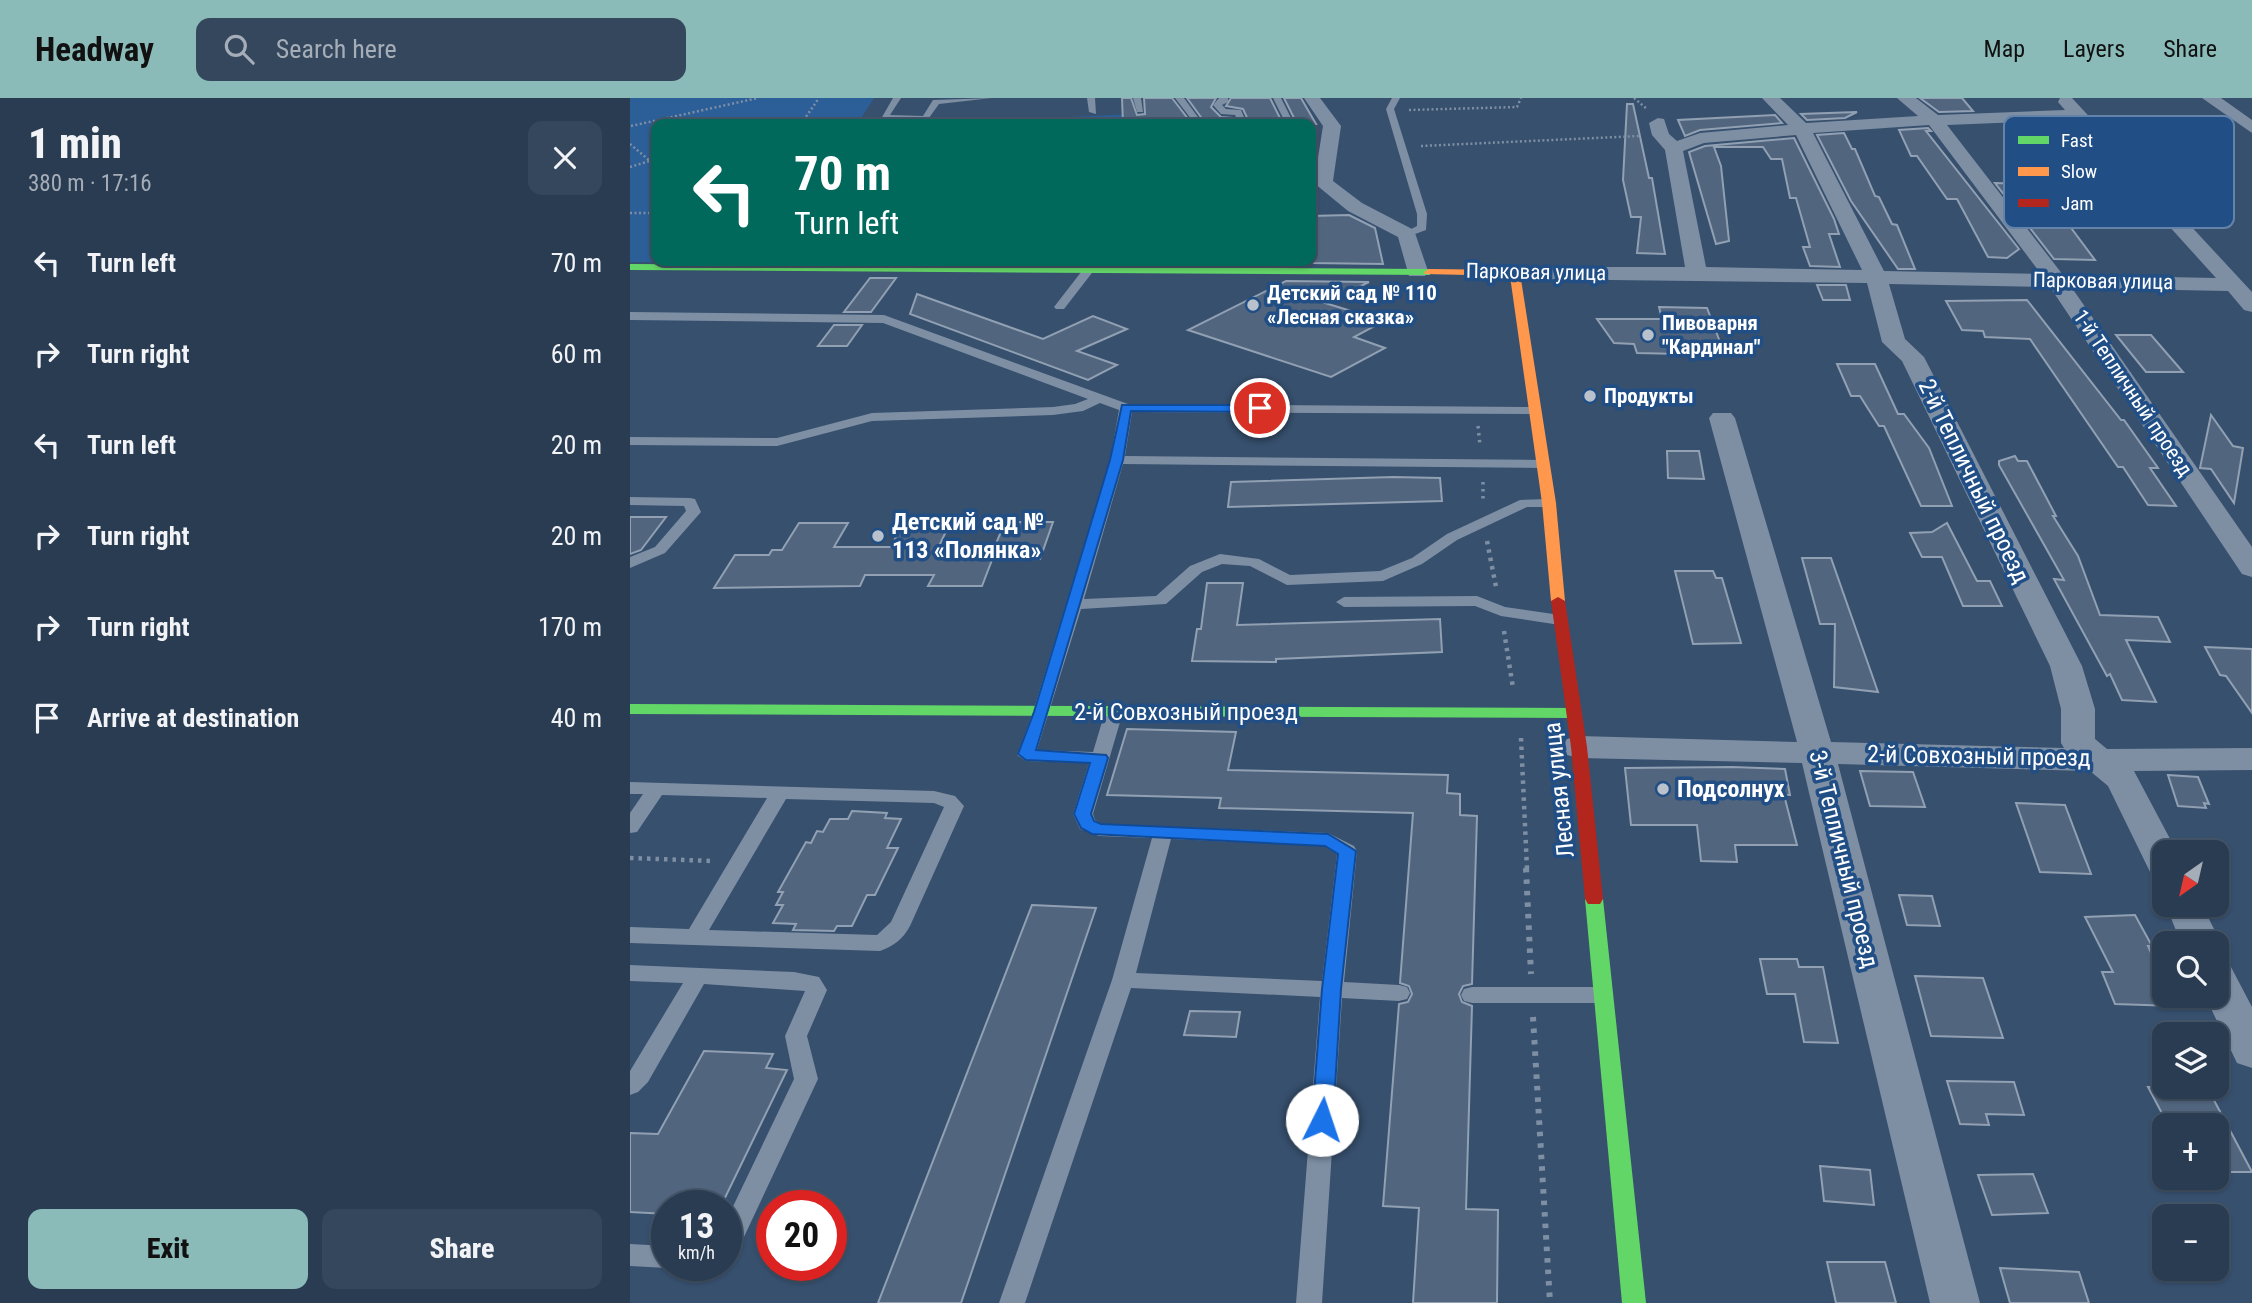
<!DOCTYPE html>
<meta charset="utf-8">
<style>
:root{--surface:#293c52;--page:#35475c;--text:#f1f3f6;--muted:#a5adb8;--line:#455669;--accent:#8bbbb9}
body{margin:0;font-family:"Roboto Condensed",sans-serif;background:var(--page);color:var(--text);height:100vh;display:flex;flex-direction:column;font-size:26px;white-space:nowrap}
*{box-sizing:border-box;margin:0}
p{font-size:23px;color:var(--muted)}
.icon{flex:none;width:38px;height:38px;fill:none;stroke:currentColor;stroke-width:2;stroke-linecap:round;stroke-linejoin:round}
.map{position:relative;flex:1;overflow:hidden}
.sheet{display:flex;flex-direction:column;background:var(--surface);width:630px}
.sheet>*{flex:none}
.guide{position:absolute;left:21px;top:21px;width:665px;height:147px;border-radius:14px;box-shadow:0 2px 5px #0004,0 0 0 2px var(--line);background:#00695c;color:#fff;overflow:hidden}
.needle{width:46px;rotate:214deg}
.fabs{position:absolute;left:1522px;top:742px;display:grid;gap:14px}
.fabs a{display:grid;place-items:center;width:77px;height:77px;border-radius:14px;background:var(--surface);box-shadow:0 2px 5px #0004,0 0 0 2px var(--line);font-size:35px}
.speed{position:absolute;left:21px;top:1092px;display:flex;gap:14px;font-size:35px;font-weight:700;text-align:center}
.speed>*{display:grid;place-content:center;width:91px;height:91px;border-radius:50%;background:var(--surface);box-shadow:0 2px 5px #0004,0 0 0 2px var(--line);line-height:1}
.speed small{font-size:18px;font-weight:400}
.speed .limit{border:10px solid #d22;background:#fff;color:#111}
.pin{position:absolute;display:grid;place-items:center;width:60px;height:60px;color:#fff;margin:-30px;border:4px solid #fff;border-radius:50%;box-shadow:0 2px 7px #0007}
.me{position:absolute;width:77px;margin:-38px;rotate:4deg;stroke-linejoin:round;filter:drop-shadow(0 0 5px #0008)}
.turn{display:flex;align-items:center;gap:24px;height:147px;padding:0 28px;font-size:32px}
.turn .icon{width:91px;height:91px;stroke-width:2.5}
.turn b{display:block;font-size:49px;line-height:60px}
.round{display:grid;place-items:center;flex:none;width:74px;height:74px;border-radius:14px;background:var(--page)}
.head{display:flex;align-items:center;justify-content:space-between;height:119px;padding:0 28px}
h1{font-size:42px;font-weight:800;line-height:52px}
.primary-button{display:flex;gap:14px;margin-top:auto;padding:14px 28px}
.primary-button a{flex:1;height:80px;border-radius:14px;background:var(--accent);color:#111;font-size:28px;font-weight:800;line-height:80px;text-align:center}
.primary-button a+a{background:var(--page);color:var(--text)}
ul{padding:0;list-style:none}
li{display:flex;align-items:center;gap:21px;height:91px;padding:0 28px}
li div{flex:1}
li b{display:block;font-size:26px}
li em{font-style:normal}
header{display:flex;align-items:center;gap:42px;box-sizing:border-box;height:98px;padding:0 35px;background:var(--accent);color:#111}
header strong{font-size:33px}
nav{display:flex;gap:38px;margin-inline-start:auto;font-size:24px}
.search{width:490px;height:63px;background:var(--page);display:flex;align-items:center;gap:18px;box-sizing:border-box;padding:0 24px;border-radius:14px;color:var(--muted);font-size:26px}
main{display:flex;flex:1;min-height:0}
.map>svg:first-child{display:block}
.green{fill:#2c5e98}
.building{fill:#51657e;stroke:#91a0b2;stroke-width:2}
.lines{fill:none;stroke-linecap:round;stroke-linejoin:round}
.path-far3{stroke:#7e8fa4;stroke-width:2.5;stroke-dasharray:2 2.5;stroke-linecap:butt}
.path-far2{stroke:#7e8fa4;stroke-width:3.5;stroke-dasharray:2.5 4.5;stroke-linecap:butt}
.path-far1{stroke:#7e8fa4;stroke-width:4.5;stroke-dasharray:3.5 5;stroke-linecap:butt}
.path{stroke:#7e8fa4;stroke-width:6;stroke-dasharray:4.5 7;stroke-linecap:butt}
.lane{fill:#7e8fa4;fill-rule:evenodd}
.street{fill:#7e8fa4;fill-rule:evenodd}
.fast{fill:#63d668;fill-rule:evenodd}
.slow{fill:#ff974d;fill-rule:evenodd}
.jam{fill:#b3261e;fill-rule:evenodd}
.route{fill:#1a73e8;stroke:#114b97;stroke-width:2}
.poi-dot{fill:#b9c2cc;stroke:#204e85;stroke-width:2.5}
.labels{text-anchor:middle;stroke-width:7;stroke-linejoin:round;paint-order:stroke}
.far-street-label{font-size:21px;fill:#fff;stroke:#204e85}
.far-poi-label{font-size:21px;font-weight:bold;fill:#fff;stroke:#204e85;text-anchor:start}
.street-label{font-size:24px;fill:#fff;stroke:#204e85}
.poi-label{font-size:24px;font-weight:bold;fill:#fff;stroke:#204e85;text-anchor:start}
.key{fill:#204e85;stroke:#6383aa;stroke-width:2}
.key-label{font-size:19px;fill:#fff}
</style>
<header>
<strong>Headway</strong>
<div class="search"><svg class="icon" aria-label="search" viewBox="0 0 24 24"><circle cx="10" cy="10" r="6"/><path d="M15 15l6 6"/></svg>Search here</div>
<nav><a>Map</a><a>Layers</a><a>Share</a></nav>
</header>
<main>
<section class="sheet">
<div class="head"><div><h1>1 min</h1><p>380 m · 17:16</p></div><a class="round"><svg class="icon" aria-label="close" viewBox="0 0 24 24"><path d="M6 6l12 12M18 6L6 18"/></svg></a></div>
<ul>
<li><svg class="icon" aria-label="left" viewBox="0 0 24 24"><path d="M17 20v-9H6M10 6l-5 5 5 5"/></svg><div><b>Turn left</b></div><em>70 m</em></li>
<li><svg class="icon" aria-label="right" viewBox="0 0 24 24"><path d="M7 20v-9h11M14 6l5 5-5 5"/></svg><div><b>Turn right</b></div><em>60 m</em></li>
<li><svg class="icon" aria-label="left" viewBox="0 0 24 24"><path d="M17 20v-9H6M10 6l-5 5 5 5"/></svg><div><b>Turn left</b></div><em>20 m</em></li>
<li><svg class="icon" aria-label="right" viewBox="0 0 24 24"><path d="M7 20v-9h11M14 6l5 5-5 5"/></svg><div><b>Turn right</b></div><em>20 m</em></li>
<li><svg class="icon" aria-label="right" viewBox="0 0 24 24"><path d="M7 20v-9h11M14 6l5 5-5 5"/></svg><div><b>Turn right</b></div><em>170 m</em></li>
<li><svg class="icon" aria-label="arrive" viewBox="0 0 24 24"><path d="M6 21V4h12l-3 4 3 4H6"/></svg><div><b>Arrive at destination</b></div><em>40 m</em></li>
</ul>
<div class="primary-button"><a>Exit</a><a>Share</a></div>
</section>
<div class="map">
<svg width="1622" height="1205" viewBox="0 0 1622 1205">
<rect width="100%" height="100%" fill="#37506e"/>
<!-- green -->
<g class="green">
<path d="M0 0H244L230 22 279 26H26V163H553L552 167 0 164Z"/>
<path d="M508 16 537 26H279Z"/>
</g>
<!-- building -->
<g class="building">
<path d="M492 0H501L507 17 515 16 514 0H542L562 26H493Z"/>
<path d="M557 0H586L581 9 591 19 603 20 606 26H576Z"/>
<path d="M601 0H640L653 26H620L613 11 596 8Z"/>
<path d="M654 0H671L686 26H667Z"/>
<path d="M1290 0H1332L1343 13 1309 14Z"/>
<path d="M997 6H1003L1019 80H1022L1035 156 1007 155 1011 119H1001L993 82Z"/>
<path d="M1227 14 1215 20 1177 22 1171 16Z"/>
<path d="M1145 17 1152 25 1070 32 1055 38 1048 22Z"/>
<path d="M1298 30 1301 33H1296L1389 151 1377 160 1358 159 1327 101H1317L1287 58H1281L1269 32Z"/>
<path d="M1214 35 1222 51H1225L1245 98 1249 99 1262 126 1267 127 1285 171H1268L1221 103 1187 37Z"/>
<path d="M1164 40 1204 121 1209 136H1199L1210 169 1180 168 1173 149H1180L1166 100H1160L1152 61H1141L1133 49H1084L1091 68 1099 143 1086 146 1059 54 1075 48Z"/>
<path d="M1365 85 1397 86 1406 103H1421L1465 162 1424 161Z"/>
<path d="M719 117 745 130 753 166 681 165V118Z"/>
<path d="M240 180H266L241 214H214Z"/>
<path d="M656 183 739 184 695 205 754 223 724 239 755 250 701 279 558 232Z"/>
<path d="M1187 187H1216L1220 202H1193Z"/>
<path d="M287 196 413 241 463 218 497 231 447 253 487 267 458 282 280 216Z"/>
<path d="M1397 202 1491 322H1494L1528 370H1520L1546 408 1518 407 1493 369H1488L1400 241 1355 239 1353 233 1332 232 1316 203Z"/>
<path d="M1029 209 1077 210 1095 257 1007 255 1004 246 984 245 967 221H1032Z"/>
<path d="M204 227H232L217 248H188Z"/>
<path d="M1486 237H1521L1553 274H1516Z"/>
<path d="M1207 266H1245L1268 316H1274L1299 350 1322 408H1291L1254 328H1249L1230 298H1221Z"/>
<path d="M1581 317 1603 348 1613 350 1604 405 1581 371 1570 370Z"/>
<path d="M1037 353H1069L1074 381 1038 380Z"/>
<path d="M1385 358 1388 363H1397L1426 418H1423L1448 458 1470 517 1528 519 1540 544 1496 542 1526 604 1492 602 1480 576 1477 578 1424 481 1434 482 1369 367V363Z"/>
<path d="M763 379 810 380 812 403 598 409 601 384Z"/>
<path d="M0 419H36L11 452 0 456Z"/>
<path d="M276 419H323L309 448H365L375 424H423L410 461 362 462 352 488H298L304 477H235L230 488 84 490 105 457H139L142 452H152L169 425H218L204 449H261Z"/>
<path d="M1317 425 1347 483H1360L1372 508H1333L1312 459H1292L1280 435 1302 434Z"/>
<path d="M1172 460H1201L1248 594 1204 589 1205 526H1190Z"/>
<path d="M1045 473H1083L1086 480H1092L1111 545 1063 546Z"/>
<path d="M577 485H613L607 527 810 521 812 554 646 561V564L562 563 567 531H571Z"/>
<path d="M1575 549 1622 551V615L1596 578 1590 577Z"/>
<path d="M497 631 606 634 598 672 818 677 817 695 830 696V717L847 718 842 886 833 888 829 896 832 904 842 908 836 1111 868 1112 867 1205H783L789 1110 753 1108 769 906 778 904 782 896 779 888 770 885 783 715 589 710 591 700 477 697Z"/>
<path d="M1103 669 1155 671 1160 697H1154L1167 747H1105L1107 764 1071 763 1067 727H1001L995 670Z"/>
<path d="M1230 673 1283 674 1295 709 1240 708Z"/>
<path d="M1538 677 1568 679 1579 706 1574 705 1576 710 1548 708Z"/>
<path d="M1386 705 1435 707 1461 776 1410 774Z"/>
<path d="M222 713 257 715 255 720 271 721 257 750H268L245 797H237L222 828H207L204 833 163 832 166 826 143 825 153 807H146L153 794H148L176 744 181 745 187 733 193 734 200 721H218Z"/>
<path d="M1269 797 1302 798 1310 828 1277 827Z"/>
<path d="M402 807 466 810 331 1205H248Z"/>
<path d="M1505 817 1522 848H1518L1535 887V898H1540L1544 908 1485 906 1472 874H1483L1455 819Z"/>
<path d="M1130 861H1167L1169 869H1193L1208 945 1174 944 1165 896H1137Z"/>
<path d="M1285 878 1353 880 1373 940 1301 938Z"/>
<path d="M560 913 610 914 606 939 554 937Z"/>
<path d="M74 953 143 956 136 970 157 972 91 1108H37V1116L0 1114V1035L28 1036Z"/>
<path d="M1317 983 1384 984 1394 1017 1356 1016 1359 1027 1330 1026Z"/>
<path d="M1518 989H1577L1622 1074H1587V1019L1535 1021Z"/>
<path d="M1190 1068 1240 1072 1244 1107 1194 1103Z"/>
<path d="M1403 1076 1418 1115 1362 1117 1348 1077Z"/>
<path d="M1197 1164H1255L1266 1205H1206Z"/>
<path d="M1370 1170 1449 1174 1459 1205H1380Z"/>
</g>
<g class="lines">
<!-- path-far3 -->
<g class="path-far3">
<path d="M1004 0 1017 11"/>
<path d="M779 12 887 9 891 0"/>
<path d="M171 26 189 0"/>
<path d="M1 28 128 0"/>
<path d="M0 46 26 68"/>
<path d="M791 48 1009 38"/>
<path d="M0 69 26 61"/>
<path d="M0 115H26"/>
</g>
<!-- path-far2 -->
<g class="path-far2">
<path d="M848 328 850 347"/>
<path d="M853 384V403"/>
</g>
<!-- path-far1 -->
<g class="path-far1">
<path d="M857 443 866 489"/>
<path d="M874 533 883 590"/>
<path d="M891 640 897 771"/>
<path d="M0 760 83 763"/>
</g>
<!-- path -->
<g class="path">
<path d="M896 770 901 876"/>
<path d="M903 919 920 1205"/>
</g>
<!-- lane -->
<g class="lane">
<path d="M263 0H271L260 17 293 18 303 2 362 0 309 6 296 24 251 21Z"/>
<path d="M457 0H465L466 16 459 14Z"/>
<path d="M503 0H511L513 14H507Z"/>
<path d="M545 0H554L573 26H565Z"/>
<path d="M589 0H598V4L592 7 596 11 611 12 617 26H609L605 17 591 16 583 7Z"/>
<path d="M643 0H651L664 26H656Z"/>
<path d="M762 0H770L764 11 797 116 796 132 777 139 772 136 787 128V116L756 11Z"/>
<path d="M455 169 465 171 434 211H426L424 209Z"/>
<path d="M0 214 254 217 498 306 910 309V315L905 316 502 314 495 358 913 362 920 366 913 370 493 366 454 501 526 498 560 468 590 456 629 461 660 477 750 473 782 460 817 436 890 402 919 401 926 405 919 409H897L827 442 792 466 753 483 657 487 620 468 592 466 572 474 536 506 451 511 407 652 463 654 475 614 484 609 490 610 493 614 463 716 465 722 472 726 698 735 724 748 727 753 714 884 769 887 777 889 780 895 777 901 769 903 712 900 692 1205H666L690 899 501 890 395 1205H369L482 882 522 740 469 738 450 731 443 716 459 665 396 663 387 657 403 614 480 362 489 312 470 305 453 313 423 317 242 323 147 348 0 347V339L147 340 242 315 423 309 445 306 458 301 253 225 0 222ZM541 741 694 748 707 756 692 883 506 875Z"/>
<path d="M0 399 60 400 65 401 71 414 35 455 0 470V459L25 449 56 413 54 408 0 407Z"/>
<path d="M847 498 875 509 930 517 938 522 930 527 871 518 845 508 714 509 706 504 714 499Z"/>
<path d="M0 684 304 693 325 698 334 708 280 828C273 841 264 848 250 853L0 845V829L59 831 137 700 32 697 7 734 0 735V715L13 696H0ZM156 701 304 705 314 709 261 824 247 837 79 832Z"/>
<path d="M0 867 164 874 189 879 197 892 177 938 188 981 113 1141 105 1151 96 1154V1123L164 981 155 938 175 893 74 886 18 984 8 994 0 997V973L53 885 0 883Z"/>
<path d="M842 889H972L980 891 983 897 980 903 972 905H842L834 903 831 897 834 891Z"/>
<path d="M0 1146 37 1148V1167H45L37 1170 0 1168Z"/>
</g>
<!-- street -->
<g class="street">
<path d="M674 0H690L711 28 703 83 732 105 784 132 798 173 795 178H779L768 139 718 113 684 85 693 28Z"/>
<path d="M1132 0H1150L1176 25 1288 18 1267 0H1286L1308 17 1435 12 1428 4 1430 0H1442L1622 194V214L1614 212 1598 193 1442 190 1622 449V479L1612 476 1420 189 1259 186 1275 241 1294 259 1452 568 1465 611V641L1477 651 1622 650V672L1504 673 1547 754H1535V782L1522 778 1478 688 1460 673 1208 666 1350 1205H1300L1172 665 949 660 937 657 932 649 937 641 949 638 1167 644 1079 320 1083 315H1101L1105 320 1201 644 1434 650 1431 645V611L1420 568 1272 263 1252 244 1237 185 885 181 874 175 885 169H1055L1035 52 1022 37 1019 25 1028 20 1034 21 1039 36 1047 43 1070 35 1158 27ZM1443 22 1586 180 1433 177 1317 27ZM1299 27 1411 176 1254 173 1183 35ZM1166 37 1232 172 1076 169 1053 53 1074 45Z"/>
<path d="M1572 0H1591L1622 22V35Z"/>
<path d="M1535 805 1572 807 1591 845 1587 852V845H1551Z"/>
<path d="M1587 865 1601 869 1622 909V970L1607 965 1575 898H1587Z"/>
</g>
<!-- fast -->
<g class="fast">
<path d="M0 166 799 171 804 174 799 177 0 172Z"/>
<path d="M0 606 944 610 952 615 944 620 0 616Z"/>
<path d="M964 795 970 796 973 801 1016 1205H992L955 801 958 796Z"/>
</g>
<!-- slow -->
<path class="slow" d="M799 171 885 172 890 175 926 405 935 503 933 506H923L921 503 912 405 880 178 795 176 794 174Z"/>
<!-- jam -->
<path class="jam" d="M928 499 935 503 957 649 973 801 970 806H958L955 801 941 649 921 503Z"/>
</g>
<!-- route -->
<path class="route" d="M492 307H630L636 310 630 314 501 313 493 362 406 652 476 657 478 660 461 716 464 723 471 726 698 736 726 753 711 891 703 1022 700 1028 692 1031 685 1028 682 1022 692 891 708 756 695 748 462 736 451 730 444 716 460 665 396 662 388 656 404 614 480 362Z"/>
<!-- markers -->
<g class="poi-dot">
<circle cx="623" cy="207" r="7"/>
<circle cx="1018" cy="237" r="7"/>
<circle cx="960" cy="298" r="7"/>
<circle cx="248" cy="438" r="7"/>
<circle cx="1033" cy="691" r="7"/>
</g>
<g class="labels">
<!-- far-street labels -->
<g class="far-street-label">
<text transform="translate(906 174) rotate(1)" y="7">Парковая улица</text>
<text transform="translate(1473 183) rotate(1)" y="7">Парковая улица</text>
<text transform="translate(1503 295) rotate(56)" y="7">1-й Тепличный проезд</text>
</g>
<!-- far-poi labels -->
<g class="far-poi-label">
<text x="637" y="202">Детский сад № 110<tspan x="637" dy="24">«Лесная сказка»</tspan></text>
<text x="1032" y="232">Пивоварня<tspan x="1032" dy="24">"Кардинал"</tspan></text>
<text x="974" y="305">Продукты</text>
</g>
<!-- street labels -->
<g class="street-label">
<text transform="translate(1344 383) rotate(64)" y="8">2-й Тепличный проезд</text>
<text x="556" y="622">2-й Совхозный проезд</text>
<text transform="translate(1349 658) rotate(1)" y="8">2-й Совхозный проезд</text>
<text transform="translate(929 692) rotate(-96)" y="8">Лесная улица</text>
<text transform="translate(1214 761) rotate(76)" y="8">3-й Тепличный проезд</text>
</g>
<!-- poi labels -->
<g class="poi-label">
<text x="262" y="432">Детский сад №<tspan x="262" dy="28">113 «Полянка»</tspan></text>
<text x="1047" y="699">Подсолнух</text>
</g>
</g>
<!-- legend -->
<rect x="1374" y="18" width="230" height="112" rx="10" class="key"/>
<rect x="1388" y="38" width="31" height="8" fill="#63d668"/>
<rect x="1388" y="69" width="31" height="9" fill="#ff974d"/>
<rect x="1388" y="101" width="31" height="8" fill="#b3261e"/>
<g class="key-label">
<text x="1431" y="49">Fast</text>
<text x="1431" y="80">Slow</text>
<text x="1431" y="112">Jam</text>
</g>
</svg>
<div class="fabs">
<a><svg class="needle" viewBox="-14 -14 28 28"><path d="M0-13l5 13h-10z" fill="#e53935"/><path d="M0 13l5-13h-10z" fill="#a5adb8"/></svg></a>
<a><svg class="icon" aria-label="search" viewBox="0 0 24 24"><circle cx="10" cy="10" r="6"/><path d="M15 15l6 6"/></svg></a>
<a><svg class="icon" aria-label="layers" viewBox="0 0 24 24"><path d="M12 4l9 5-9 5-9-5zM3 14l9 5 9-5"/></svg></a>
<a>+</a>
<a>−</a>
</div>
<div class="speed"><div>13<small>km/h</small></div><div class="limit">20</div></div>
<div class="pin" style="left:630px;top:310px;background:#d93025"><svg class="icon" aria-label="arrive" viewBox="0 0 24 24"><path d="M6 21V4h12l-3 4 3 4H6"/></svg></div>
<svg class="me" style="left:692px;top:1022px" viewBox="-20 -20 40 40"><circle r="19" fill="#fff"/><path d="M0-13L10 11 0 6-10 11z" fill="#1a73e8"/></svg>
<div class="guide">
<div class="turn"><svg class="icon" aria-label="left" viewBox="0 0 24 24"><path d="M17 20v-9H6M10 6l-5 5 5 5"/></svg><div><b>70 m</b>Turn left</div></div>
</div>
</div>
</main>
